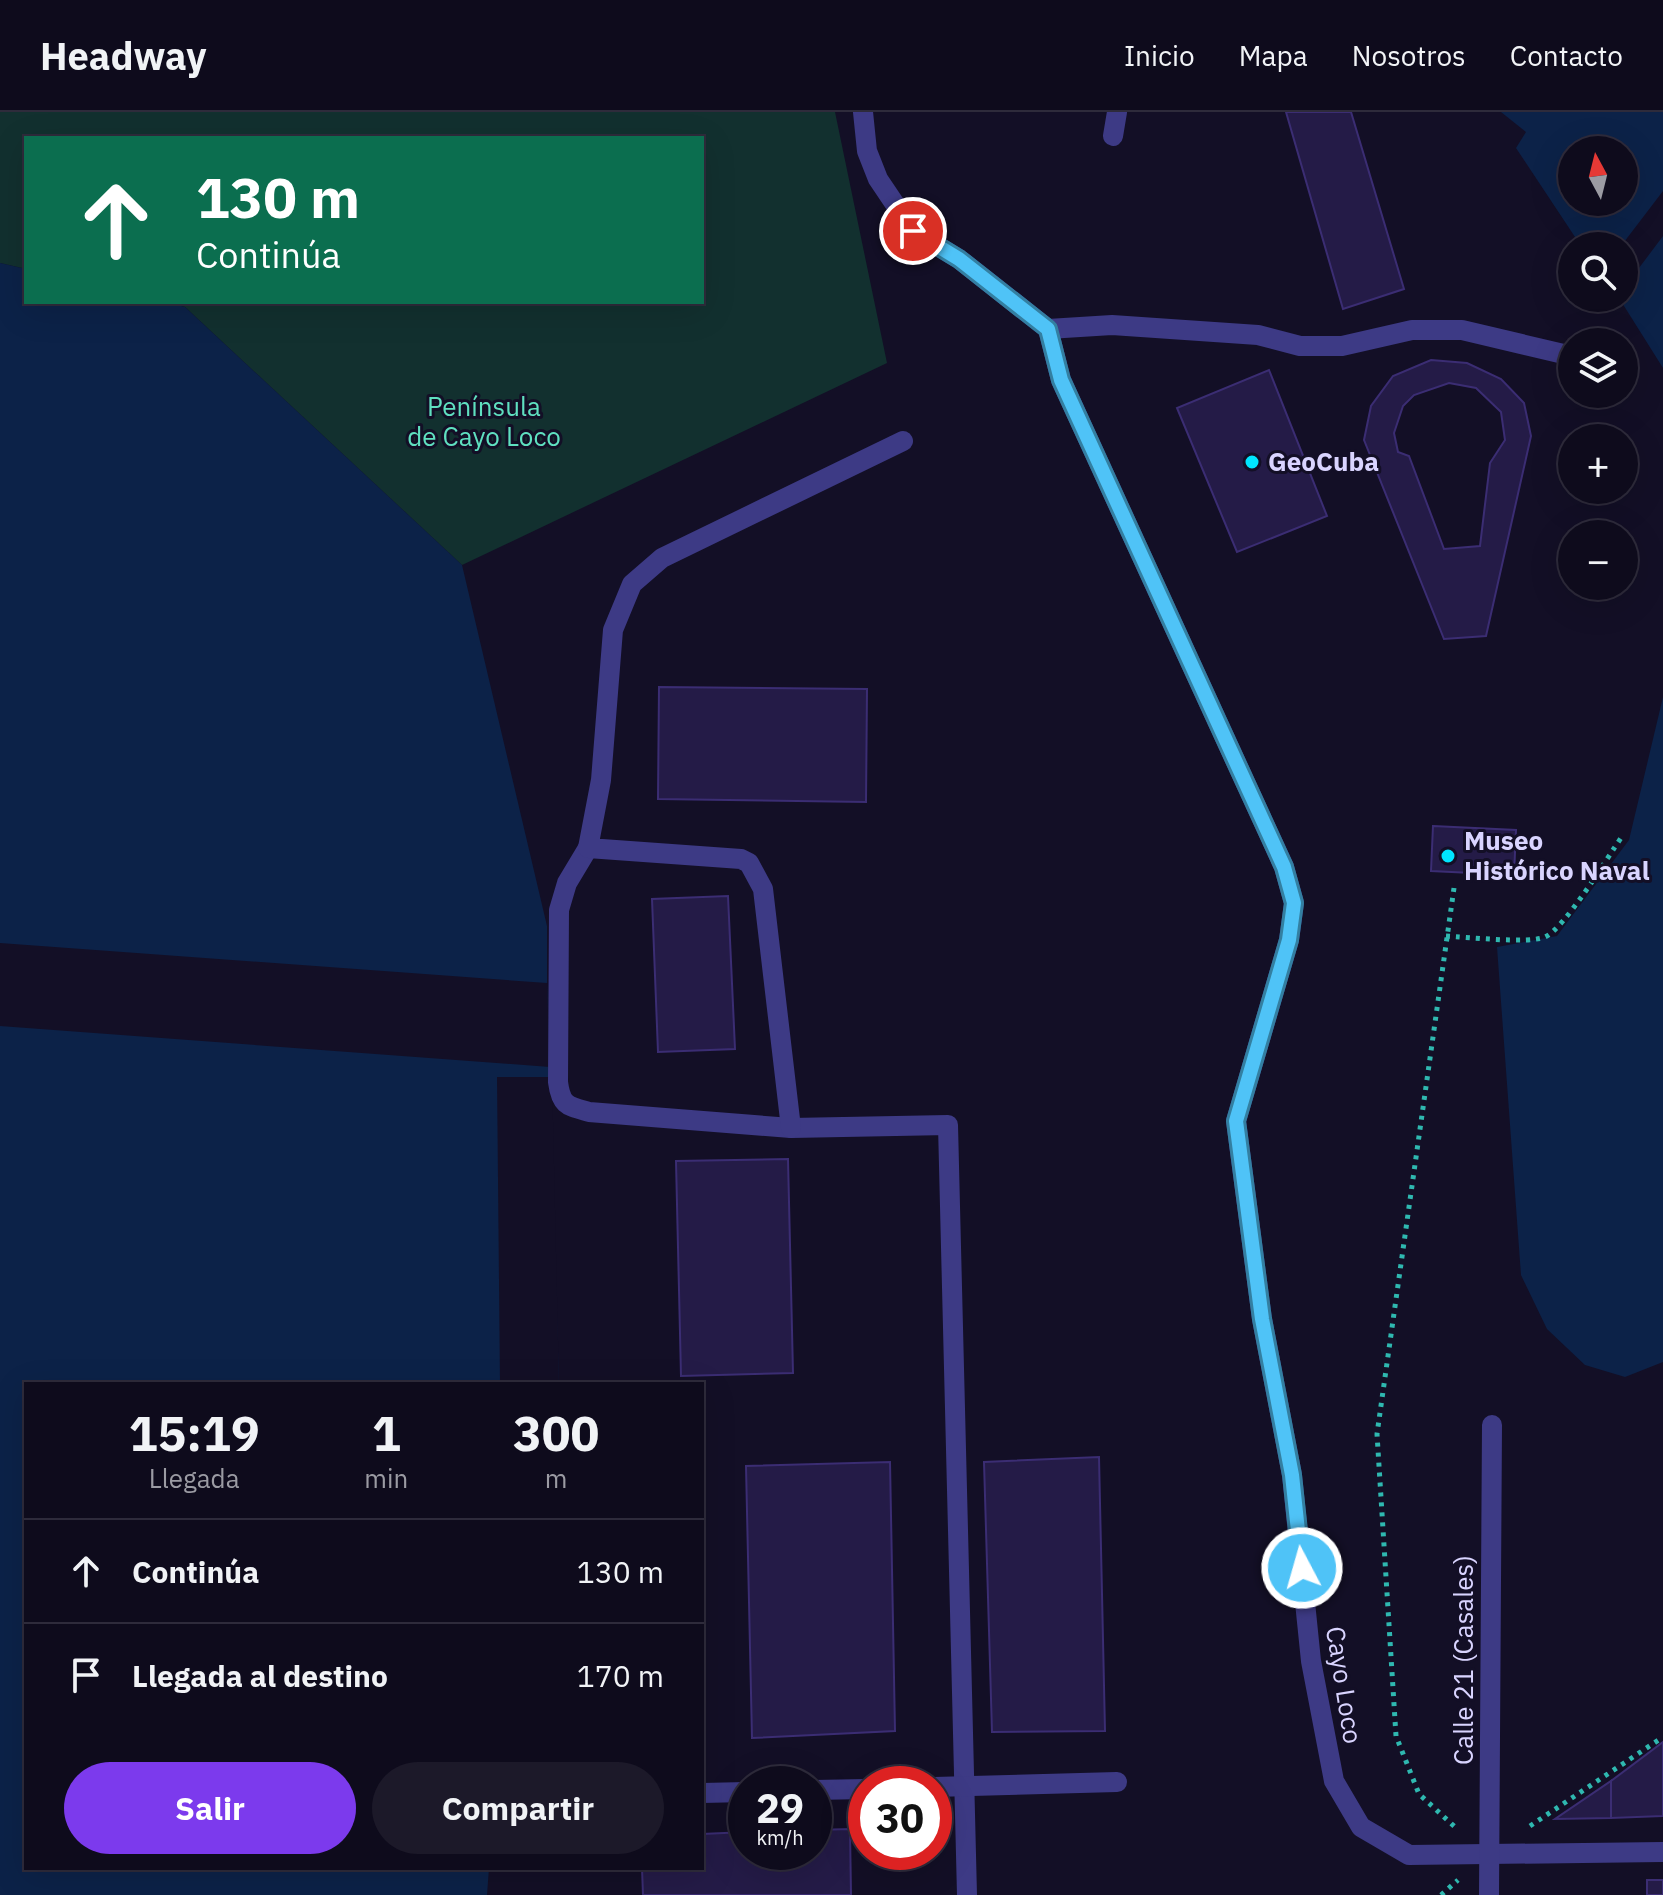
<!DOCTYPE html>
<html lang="es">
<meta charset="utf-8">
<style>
:root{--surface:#0e0b1c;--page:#1c1929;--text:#f1f3f6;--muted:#9b9ba3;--line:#2e2b3b;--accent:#7c3aed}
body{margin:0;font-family:"IBM Plex Sans",sans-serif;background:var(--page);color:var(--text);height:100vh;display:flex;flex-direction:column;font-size:30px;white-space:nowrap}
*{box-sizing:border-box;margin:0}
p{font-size:26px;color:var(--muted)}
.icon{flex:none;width:44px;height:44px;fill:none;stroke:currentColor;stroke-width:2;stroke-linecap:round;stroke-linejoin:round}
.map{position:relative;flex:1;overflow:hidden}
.side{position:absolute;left:24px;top:1270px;width:680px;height:488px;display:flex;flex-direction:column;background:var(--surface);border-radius:0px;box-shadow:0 8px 32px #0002,0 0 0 2px var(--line)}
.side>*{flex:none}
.banner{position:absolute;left:24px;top:24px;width:680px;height:168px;border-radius:0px;box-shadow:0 8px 32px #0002,0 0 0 2px var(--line);background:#0b6e4f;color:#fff;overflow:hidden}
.needle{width:52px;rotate:353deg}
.controls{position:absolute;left:1558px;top:24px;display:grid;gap:16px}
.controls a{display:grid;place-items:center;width:80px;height:80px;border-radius:50%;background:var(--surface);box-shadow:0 8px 32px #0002,0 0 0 2px var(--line);font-size:40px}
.speed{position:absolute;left:728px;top:1654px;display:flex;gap:16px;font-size:40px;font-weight:700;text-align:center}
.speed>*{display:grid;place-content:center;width:104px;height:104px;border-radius:50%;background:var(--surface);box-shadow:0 8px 32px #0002,0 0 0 2px var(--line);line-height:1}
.speed small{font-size:20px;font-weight:400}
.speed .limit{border:12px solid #d22;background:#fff;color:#111}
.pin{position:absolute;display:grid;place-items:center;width:68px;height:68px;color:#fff;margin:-34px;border:4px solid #fff;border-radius:50%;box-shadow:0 2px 8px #0007}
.me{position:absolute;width:88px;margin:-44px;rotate:354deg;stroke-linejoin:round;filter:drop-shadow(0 0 6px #0008)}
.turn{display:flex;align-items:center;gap:28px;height:168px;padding:0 40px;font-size:36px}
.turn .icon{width:104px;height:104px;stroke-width:2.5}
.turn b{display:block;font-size:56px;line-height:68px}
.eta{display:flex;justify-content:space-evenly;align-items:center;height:136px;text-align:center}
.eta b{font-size:48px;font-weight:700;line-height:56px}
.button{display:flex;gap:16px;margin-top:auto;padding:16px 40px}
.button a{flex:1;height:92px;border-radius:48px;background:var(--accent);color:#fff;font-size:32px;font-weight:700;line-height:92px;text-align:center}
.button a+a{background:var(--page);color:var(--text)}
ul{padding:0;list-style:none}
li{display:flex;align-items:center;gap:24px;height:104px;padding:0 40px;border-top:2px solid var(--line)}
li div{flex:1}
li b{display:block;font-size:30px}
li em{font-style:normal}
header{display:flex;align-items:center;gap:48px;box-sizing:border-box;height:112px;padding:0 40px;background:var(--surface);border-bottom:2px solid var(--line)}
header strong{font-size:38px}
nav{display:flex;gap:44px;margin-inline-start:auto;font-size:28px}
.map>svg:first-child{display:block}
.green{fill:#12302f}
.water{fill:#0c2248;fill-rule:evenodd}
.pier{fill:#130f26}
.building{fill:#241b47;stroke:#3b2d73;stroke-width:2;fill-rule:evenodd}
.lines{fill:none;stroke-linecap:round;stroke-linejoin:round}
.path{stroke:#2fb8b0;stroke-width:5;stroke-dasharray:4 6;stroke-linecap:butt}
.minor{stroke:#3d3a85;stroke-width:20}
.route-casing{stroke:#337fa1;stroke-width:20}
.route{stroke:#4fc3f7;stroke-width:14}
.poi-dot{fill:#00e5ff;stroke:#130f26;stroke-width:3}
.labels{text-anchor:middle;stroke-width:6;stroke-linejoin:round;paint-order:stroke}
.park-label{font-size:26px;fill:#5fe0c0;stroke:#130f26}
.poi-label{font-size:26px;font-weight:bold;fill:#d9d4ff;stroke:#130f26;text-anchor:start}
.street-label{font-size:26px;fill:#d9d4ff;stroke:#130f26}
</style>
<header>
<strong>Headway</strong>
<nav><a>Inicio</a><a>Mapa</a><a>Nosotros</a><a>Contacto</a></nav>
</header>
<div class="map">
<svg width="1663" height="1783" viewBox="0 0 1663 1783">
<rect width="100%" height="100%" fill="#130f26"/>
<!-- green -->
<path class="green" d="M0 0H835L887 251 462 453 185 195 166 190H702V26H26V157L0 151Z"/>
<!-- water -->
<g class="water">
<path d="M1501 0H1663V256L1619 186H1624V134H1581L1516 36 1526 20ZM1572 38H1624V90H1572Z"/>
<path d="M0 151 26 157V190H166L185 195 462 453 547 814V871L559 1272H26V1756H489L487 1783H0Z"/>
<path d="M1663 585V1250L1625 1265 1585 1253 1547 1217 1521 1163 1497 835 1557 824 1629 728Z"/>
</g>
<!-- pier -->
<g class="pier">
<path d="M1663 79V124L1624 176V134H1621Z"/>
<path d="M0 831 547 871 550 955 0 914Z"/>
<path d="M497 965H552L559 1272H500Z"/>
</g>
<!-- building -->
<g class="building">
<path d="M1286 0H1351L1404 177 1343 197Z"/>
<path d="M1431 248 1467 251 1501 267 1524 291 1531 324 1486 524 1444 527 1364 328 1371 294 1393 264ZM1449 271 1476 276 1501 300 1505 328 1490 351 1480 434 1444 437 1409 344 1398 340 1394 321 1403 294 1414 283Z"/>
<path d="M1269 258 1327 404 1237 440 1177 296Z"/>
<path d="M659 575 867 577 866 690 658 687Z"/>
<path d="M1433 714 1516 718 1514 763 1431 759Z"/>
<path d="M728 784 735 937 658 940 652 787Z"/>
<path d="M788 1047 793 1261 681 1264 676 1049Z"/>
<path d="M1099 1345 1105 1619 992 1620 984 1350Z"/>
<path d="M890 1350 895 1619 752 1626 746 1354Z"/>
<path d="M1663 1630V1704L1611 1706V1669Z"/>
<path d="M1611 1669V1706L1555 1707Z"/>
<path d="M850 1717 851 1783H643L642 1756H702V1722L746 1720V1740H814V1718Z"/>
<rect x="1647" y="1768" width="16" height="15"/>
</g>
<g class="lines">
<!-- path -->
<g class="path">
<path d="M1454 776 1377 1322 1396 1624 1419 1682 1456 1716"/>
<path d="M1446 824C1466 825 1529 832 1545 825 1565 816 1607 746 1621 726"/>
<path d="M1530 1714 1663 1625"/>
<path d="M1441 1783 1458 1768"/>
</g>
<!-- minor -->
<g class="minor">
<path d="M863 0 867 39 878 67 913 119 959 147 1048 217"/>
<path d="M1113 24 1117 0"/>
<path d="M1572 244 1462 218H1412L1342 234H1300L1258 223 1112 213 1048 217 1061 268 1284 755 1294 791 1289 828 1236 1009 1262 1207 1292 1363 1311 1549 1334 1669 1361 1715 1409 1743 1663 1740"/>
<path d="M588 736 567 771 559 798 558 970C561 994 568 994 589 1000L791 1016 948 1013 967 1783"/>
<path d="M791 1016 763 777 749 751 741 747 588 736 601 668 613 518 632 472 662 446 903 329"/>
<path d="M934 1675 1117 1670"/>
<path d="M814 1678 866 1677"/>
<path d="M702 1681 746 1680"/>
<path d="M1489 1783 1492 1313"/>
</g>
</g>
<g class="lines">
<!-- route casing -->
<g class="route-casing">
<path id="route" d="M913 119 959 147 1048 217 1061 268 1284 755 1294 791 1289 828 1236 1009 1262 1207 1292 1363 1302 1456"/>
</g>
<!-- route -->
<use href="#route" class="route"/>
</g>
<!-- markers -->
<g class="poi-dot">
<circle cx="1252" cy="350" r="8"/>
<circle cx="1448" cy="744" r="8"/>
</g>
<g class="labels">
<!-- park labels -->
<g class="park-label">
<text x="484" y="304">Península<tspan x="484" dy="30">de Cayo Loco</tspan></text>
</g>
<!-- poi labels -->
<g class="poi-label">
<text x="1268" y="359">GeoCuba</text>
<text x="1464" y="738">Museo<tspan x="1464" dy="30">Histórico Naval</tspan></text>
</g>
<!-- street labels -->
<g class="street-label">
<text transform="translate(1464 1548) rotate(-90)" y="9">Calle 21 (Casales)</text>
<text transform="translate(1344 1573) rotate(81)" y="9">Cayo Loco</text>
</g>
</g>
</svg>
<div class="controls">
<a><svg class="needle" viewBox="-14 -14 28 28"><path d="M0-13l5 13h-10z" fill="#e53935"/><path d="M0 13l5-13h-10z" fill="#9b9ba3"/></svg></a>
<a><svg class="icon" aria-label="search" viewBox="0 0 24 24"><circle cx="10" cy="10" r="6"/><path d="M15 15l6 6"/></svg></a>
<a><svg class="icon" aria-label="layers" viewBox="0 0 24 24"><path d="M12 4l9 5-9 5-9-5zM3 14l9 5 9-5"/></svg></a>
<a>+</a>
<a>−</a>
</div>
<div class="speed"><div>29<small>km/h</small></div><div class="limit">30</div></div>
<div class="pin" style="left:913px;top:119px;background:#d93025"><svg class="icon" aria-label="arrive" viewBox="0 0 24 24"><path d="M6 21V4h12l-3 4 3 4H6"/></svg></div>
<svg class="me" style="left:1302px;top:1456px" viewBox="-20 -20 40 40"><circle r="17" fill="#4fc3f7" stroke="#fff" stroke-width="3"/><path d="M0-11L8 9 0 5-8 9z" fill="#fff"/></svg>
<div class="banner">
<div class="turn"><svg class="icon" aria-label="ahead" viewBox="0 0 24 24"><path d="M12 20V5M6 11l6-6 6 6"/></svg><div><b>130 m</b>Continúa</div></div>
</div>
<section class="side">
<div class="eta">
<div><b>15:19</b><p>Llegada</p></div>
<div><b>1</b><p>min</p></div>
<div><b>300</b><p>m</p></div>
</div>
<ul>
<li><svg class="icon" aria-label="ahead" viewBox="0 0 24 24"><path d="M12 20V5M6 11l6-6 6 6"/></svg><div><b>Continúa</b></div><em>130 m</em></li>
<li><svg class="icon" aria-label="arrive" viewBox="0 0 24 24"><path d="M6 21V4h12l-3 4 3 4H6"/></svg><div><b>Llegada al destino</b></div><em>170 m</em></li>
</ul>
<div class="button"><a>Salir</a><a>Compartir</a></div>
</section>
</div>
